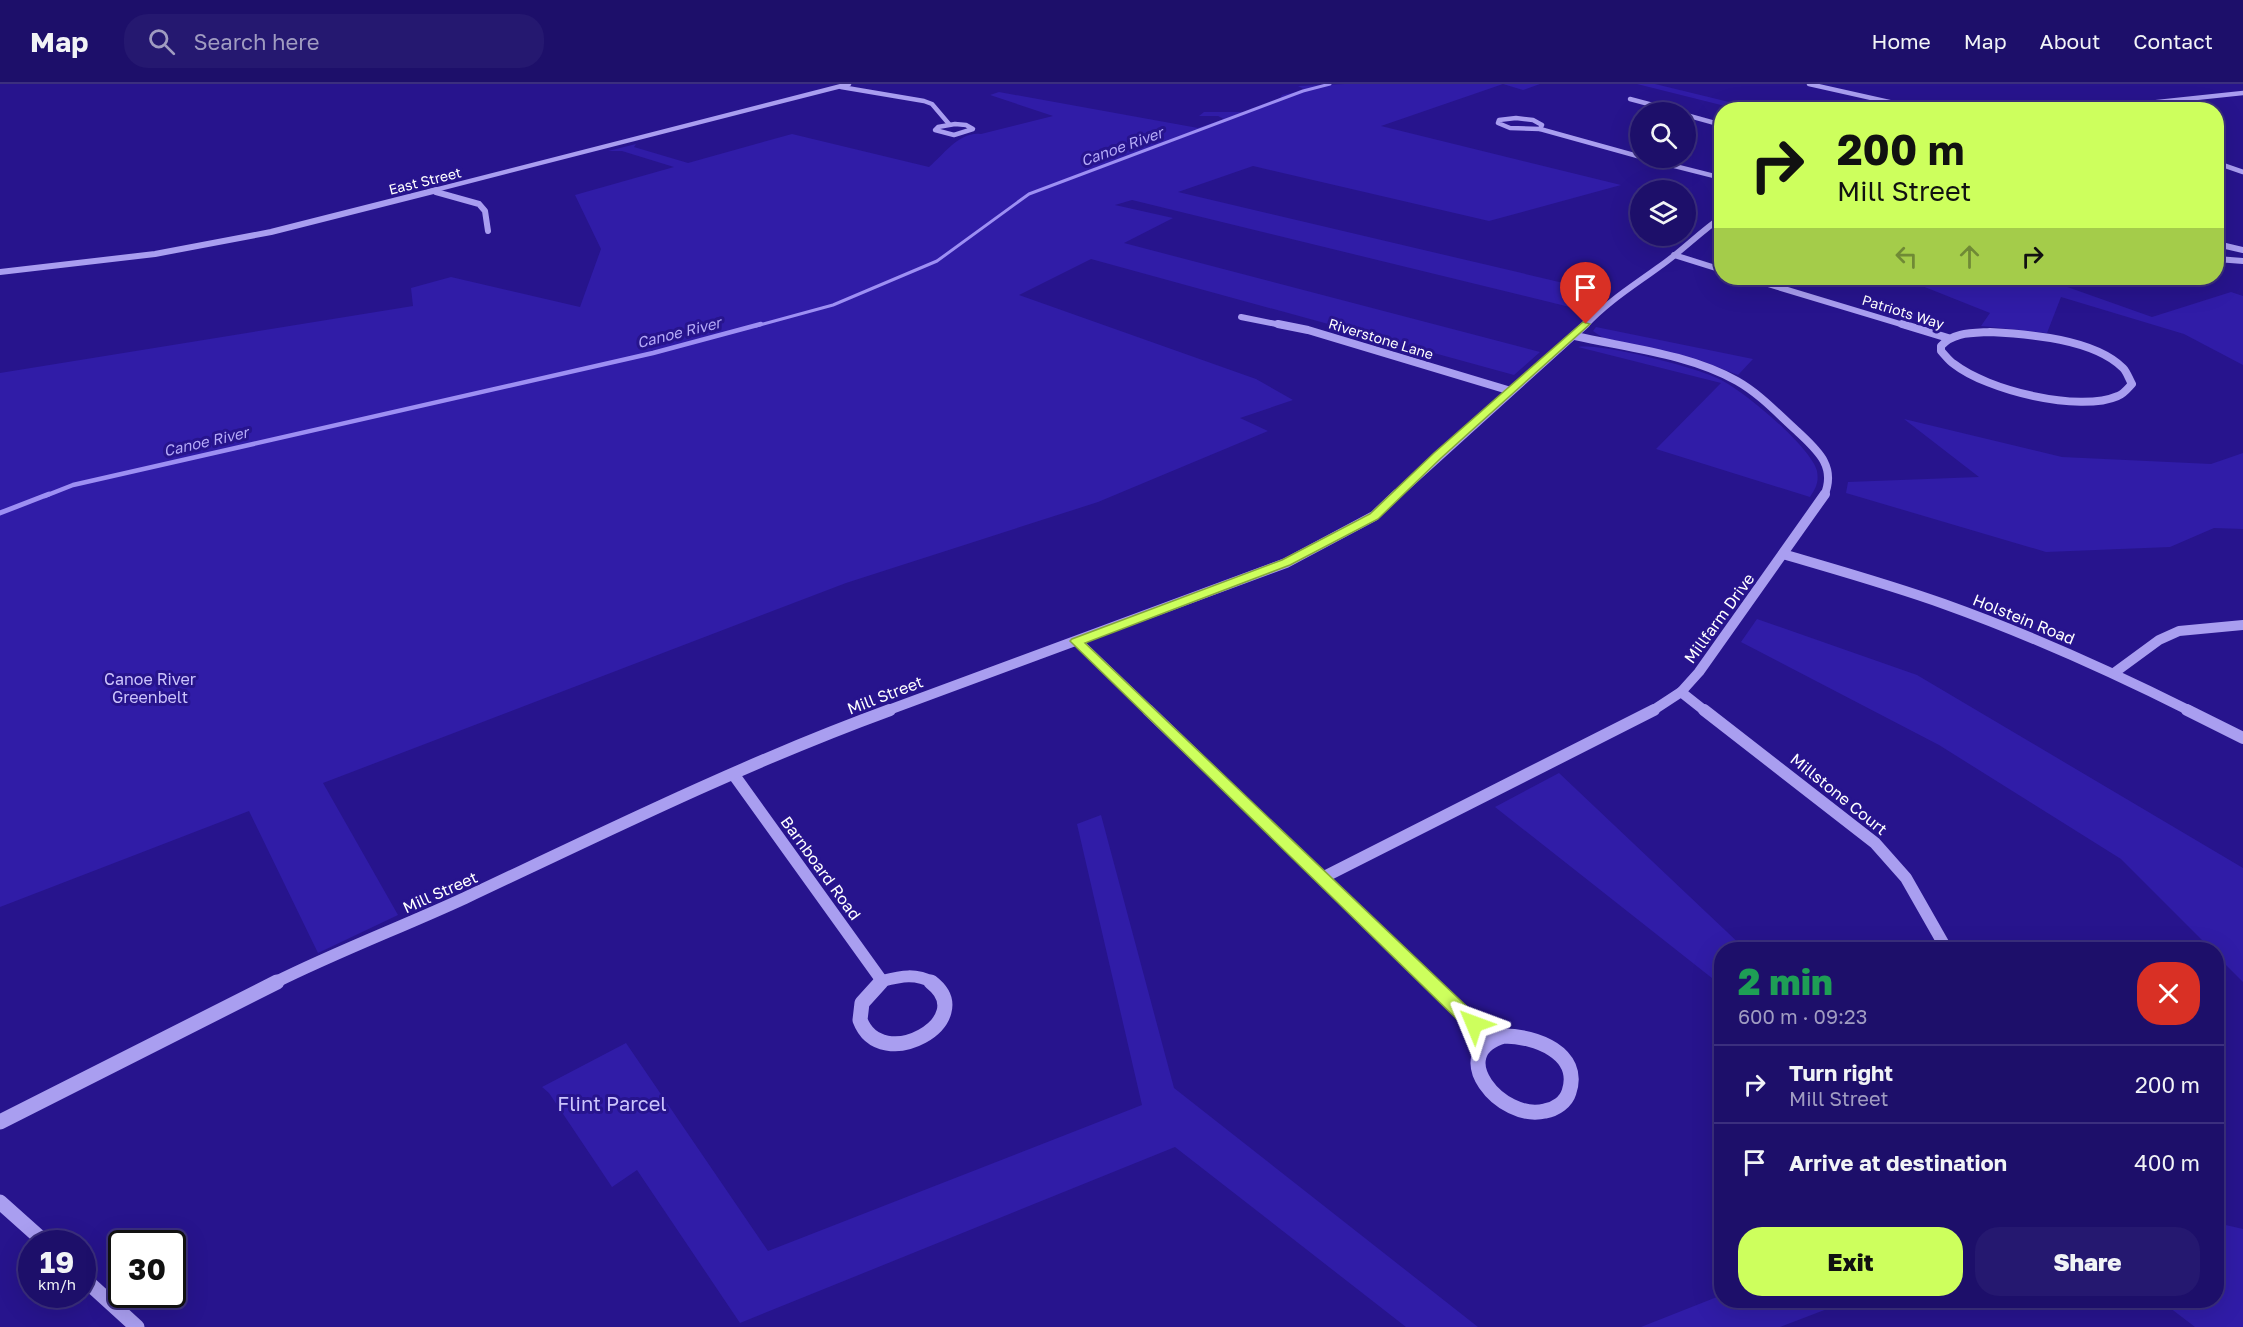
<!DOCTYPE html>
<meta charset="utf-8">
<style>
:root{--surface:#1d0f6a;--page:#251870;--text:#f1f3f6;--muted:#a09cc1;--line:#3b2f7e;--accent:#cdff5d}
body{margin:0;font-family:"Golos Text",sans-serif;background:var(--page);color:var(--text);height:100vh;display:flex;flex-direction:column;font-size:22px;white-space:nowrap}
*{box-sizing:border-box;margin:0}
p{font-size:20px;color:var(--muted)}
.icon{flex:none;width:33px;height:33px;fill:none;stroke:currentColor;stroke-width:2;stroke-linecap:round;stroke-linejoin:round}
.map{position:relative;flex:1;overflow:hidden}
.panel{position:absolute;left:1714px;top:858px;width:510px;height:366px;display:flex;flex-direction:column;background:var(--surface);border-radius:24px;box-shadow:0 6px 24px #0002,0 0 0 2px var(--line)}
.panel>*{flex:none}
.banner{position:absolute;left:1714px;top:18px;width:510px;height:183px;border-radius:24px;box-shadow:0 6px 24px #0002,0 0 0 2px var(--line);background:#cdff5d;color:#111;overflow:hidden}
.controls{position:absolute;left:1630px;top:18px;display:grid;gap:12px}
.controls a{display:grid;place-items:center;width:66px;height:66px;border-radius:50%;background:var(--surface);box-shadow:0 6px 24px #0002,0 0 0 2px var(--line);font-size:30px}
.speed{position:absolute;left:18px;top:1146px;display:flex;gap:12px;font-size:30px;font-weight:700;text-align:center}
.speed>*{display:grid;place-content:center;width:78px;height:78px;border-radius:50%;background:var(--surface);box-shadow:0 6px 24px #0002,0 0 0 2px var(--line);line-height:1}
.speed small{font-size:15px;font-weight:400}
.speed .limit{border:3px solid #111;border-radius:9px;background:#fff;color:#111}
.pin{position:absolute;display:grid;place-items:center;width:51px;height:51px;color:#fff;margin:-62px -26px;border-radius:50% 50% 50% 0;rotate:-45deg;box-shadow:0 0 6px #0007}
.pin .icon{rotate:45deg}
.me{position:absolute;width:66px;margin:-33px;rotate:314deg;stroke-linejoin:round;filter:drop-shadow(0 0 4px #0008)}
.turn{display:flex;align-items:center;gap:21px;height:126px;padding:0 24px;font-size:27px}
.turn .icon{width:78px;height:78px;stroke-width:2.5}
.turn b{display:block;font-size:42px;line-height:51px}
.lanes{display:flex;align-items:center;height:57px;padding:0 24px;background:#0003;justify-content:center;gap:30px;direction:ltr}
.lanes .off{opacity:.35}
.round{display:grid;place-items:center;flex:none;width:63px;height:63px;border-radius:24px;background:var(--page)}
.overview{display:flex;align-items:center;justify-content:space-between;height:102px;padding:0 24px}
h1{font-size:36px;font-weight:800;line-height:45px;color:#1e9e55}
.primary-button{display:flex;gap:12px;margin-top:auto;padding:12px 24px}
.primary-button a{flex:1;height:69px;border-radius:24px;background:var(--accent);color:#111;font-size:24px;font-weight:800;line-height:69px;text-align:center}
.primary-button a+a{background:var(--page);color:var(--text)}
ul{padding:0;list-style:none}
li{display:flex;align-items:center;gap:18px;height:78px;padding:0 24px;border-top:2px solid var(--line)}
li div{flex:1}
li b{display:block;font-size:22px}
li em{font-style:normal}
header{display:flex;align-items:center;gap:36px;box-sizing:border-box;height:84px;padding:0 30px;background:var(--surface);border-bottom:2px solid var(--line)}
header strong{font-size:28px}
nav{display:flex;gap:33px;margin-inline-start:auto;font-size:21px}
.search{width:420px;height:54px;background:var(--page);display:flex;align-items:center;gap:15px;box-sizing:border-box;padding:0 21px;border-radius:24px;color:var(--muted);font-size:22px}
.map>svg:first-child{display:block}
.green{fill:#301ca7}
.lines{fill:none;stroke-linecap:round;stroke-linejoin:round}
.stream-far2{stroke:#9d8ff3;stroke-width:3}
.stream-far1{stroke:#9d8ff3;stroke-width:4.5}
.stream{stroke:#9d8ff3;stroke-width:5}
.minor-far5{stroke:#a99ef0;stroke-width:4.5}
.minor-far4{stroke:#a99ef0;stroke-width:6}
.minor-far3{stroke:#a99ef0;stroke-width:8}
.minor-far2{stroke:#a99ef0;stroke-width:10}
.minor-far1{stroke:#a99ef0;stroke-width:12}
.minor{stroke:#a99ef0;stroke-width:15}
.route{fill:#cdff5d;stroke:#85a63c;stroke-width:1.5}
.labels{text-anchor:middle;stroke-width:6;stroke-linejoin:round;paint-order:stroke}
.far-street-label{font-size:14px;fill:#fff;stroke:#27148d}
.far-water-label{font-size:15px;font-style:italic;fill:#b4a9f8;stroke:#27148d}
.street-label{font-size:16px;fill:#fff;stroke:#27148d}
.park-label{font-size:16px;fill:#ccc4fc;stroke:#27148d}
.near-park-label{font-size:20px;fill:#ccc4fc;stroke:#27148d}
</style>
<header>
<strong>Map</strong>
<div class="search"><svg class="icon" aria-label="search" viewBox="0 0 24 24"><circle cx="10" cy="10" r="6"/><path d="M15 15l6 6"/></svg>Search here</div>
<nav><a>Home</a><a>Map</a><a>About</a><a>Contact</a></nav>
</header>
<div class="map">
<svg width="2243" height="1243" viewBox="0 0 2243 1243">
<rect width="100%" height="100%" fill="#27148d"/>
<!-- green -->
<g class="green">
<path d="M1345 0H1540L1523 6 1503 0 1381 42 1621 101 1489 137 1253 82 1178 108 1606 209 1586 227 1132 116 1115 121 1173 134 1124 159 1540 268 1514 291 1091 175 1019 211 1256 295 1293 316 1240 334 1268 347 1098 418 846 499 323 699 398 831 318 869 249 727 0 823V289L413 222 411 204 451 193 580 223 601 165 575 111 674 83 622 67H608L636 60 634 63 688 79 792 50 929 83C944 70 960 47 981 50L1053 32 990 11 999 8 1198 44 1224 35 1218 32H1199L1204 28H1245L1280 15 1282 11 1306 6 1298 2Z"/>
<path d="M1637 0H1655L1758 25H1737Z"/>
<path d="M1902 194H2042L2152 233 2231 208 2243 212V281L2184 250 2061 213 2047 249 1981 242 1990 229Z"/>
<path d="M1596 243 1753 275 1738 291 1702 277 1603 254 1593 247Z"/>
<path d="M1578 263C1602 259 1694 283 1717 294 1741 304 1811 363 1817 387 1819 398 1816 404 1810 413L1656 365 1721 299Z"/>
<path d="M1904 335 2062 373 2211 380 2243 369V445L2214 444 2170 463 2046 468 1846 409 1848 398 1979 393Z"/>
<path d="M1757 535 1917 591 2243 784V898L2217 872V866L2211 865 2121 775 1939 661 1741 558Z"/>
<path d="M1559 689 1745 865 1722 866V902L1495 723Z"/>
<path d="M1101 731 1174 1004 1478 1243H1406L1175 1063 740 1239 637 1086 612 1103 549 1009 542 1003 626 959 768 1167 1142 1021 1077 740Z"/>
<path d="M2217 1139 2243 1145V1243H2195L2161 1217 2217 1216Z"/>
<path d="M1722 1211V1216L1848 1217 1780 1243H1641Z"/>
</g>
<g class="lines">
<!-- stream-far2 -->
<path class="stream-far2" d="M756 242 833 221 937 177 1029 110 1303 7 1330 0"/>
<!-- stream-far1 -->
<path class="stream-far1" d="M45 412 73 401 653 269 761 240"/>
<!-- stream -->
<path class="stream" d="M0 429 49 410"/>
<!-- minor-far5 -->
<g class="minor-far5">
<path d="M1809 0 1925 26"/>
<path d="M841 3 924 17 932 20 949 40"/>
<path d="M1630 15 1679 28"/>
<path d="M2082 26 2243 9"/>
<path d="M1686 31 1722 41"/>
<path d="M1516 34 1533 36 1542 41 1540 45 1510 44 1498 39 1499 36Z"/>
<path d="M955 40 966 41 973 45 954 51 935 46 938 43Z"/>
<path d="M1540 45 1641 73"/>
<path d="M1643 74 1722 94"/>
<path d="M2217 79 2243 88"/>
<path d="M431 107 849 0"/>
</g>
<!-- minor-far4 -->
<g class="minor-far4">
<path d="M436 108 479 120 485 127 488 147"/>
<path d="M2217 160 2243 166"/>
<path d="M1674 171 1722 186"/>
<path d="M2217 175 2243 177"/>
<path d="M0 188 155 170 271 148 437 106"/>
<path d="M1748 194 1907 242"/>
<path d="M1241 233 1286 242"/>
<path d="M1585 242C1607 218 1633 202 1659 183 1681 168 1700 148 1722 133"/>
</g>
<!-- minor-far3 -->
<g class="minor-far3">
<path d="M1278 240 1308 246 1511 307"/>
<path d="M1902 240 1948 254"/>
<path d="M1990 248C2029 250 2094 255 2123 284 2127 288 2129 295 2132 300 2128 304 2124 310 2118 312 2079 329 1987 306 1954 280 1949 277 1945 271 1941 267V262C1953 248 1972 249 1990 248Z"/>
<path d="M1575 252C1628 264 1689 270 1737 297 1760 310 1778 330 1797 347 1817 366 1837 382 1824 412"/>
<path d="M1396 412 1586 240"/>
</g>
<!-- minor-far2 -->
<g class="minor-far2">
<path d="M1783 470C1837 486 1891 501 1944 520 2028 550 2110 587 2190 627"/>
<path d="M1077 557 1150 627"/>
<path d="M2114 589 2159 556 2179 547 2243 541"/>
<path d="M1681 608 1705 627"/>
<path d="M886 627 1286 479 1374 432 1397 410"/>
<path d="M1652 627 1681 608 1699 588 1825 410"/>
</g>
<!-- minor-far1 -->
<g class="minor-far1">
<path d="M1148 626 1431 899"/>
<path d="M1704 626 1875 759 1906 794 1947 866"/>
<path d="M2187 626 2243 654"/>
<path d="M734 691 882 897"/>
<path d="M1322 794 1654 626"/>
<path d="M882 897C902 892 915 889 934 899"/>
<path d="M274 899C336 868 402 843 465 814 605 748 745 679 890 626"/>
<path d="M879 899 882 897"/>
</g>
<!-- minor -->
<g class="minor">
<path d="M881 898 862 919 860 936C881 992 981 936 931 898"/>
<path d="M1430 898 1490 956"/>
<path d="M1504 952C1535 952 1582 969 1569 1008 1566 1018 1556 1025 1545 1027 1501 1038 1444 969 1504 952Z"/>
<path d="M0 1038 277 898"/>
<path d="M0 1118 47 1160"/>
<path d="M82 1193 137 1243"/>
</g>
</g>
<!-- route -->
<path class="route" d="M1583 238 1590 240 1441 374 1378 435 1290 481 1085 559 1480 935 1483 940 1480 945 1474 948 1467 945 1070 557 1072 555 1282 476 1370 430 1434 369Z"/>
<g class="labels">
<!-- far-street labels -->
<g class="far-street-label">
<text transform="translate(425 97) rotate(-14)" y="5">East Street</text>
<text transform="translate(1903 228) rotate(17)" y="5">Patriots Way</text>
<text transform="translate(1381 255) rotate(17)" y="5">Riverstone Lane</text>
</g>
<!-- far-water labels -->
<g class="far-water-label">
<text transform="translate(1122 63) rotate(-20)" y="5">Canoe River</text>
<text transform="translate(679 249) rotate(-14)" y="5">Canoe River</text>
<text transform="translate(206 358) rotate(-13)" y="5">Canoe River</text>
</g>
<!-- street labels -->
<g class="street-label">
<text transform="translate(1719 534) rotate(-54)" y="6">Millfarm Drive</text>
<text transform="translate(2024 535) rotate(22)" y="6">Holstein Road</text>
<text transform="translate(885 611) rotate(-21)" y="6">Mill Street</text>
<text transform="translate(1839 710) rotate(39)" y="6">Millstone Court</text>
<text transform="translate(821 784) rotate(54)" y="6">Barnboard Road</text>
<text transform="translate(440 808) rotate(-24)" y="6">Mill Street</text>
</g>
<!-- park labels -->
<g class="park-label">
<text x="150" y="601">Canoe River<tspan x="150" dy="18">Greenbelt</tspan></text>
</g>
<!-- near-park labels -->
<g class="near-park-label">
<text x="612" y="1027">Flint Parcel</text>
</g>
</g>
</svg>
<div class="controls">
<a><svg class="icon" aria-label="search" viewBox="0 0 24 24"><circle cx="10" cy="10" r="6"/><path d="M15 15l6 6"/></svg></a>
<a><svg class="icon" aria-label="layers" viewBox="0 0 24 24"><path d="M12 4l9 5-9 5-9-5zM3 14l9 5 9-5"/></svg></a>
</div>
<div class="speed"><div>19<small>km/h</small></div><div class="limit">30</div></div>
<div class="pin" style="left:1586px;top:240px;background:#d93025"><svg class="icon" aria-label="arrive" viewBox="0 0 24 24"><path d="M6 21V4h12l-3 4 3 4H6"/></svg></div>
<svg class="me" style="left:1474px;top:940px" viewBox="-20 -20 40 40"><path d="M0-17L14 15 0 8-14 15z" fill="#cdff5d" stroke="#fff" stroke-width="4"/></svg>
<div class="banner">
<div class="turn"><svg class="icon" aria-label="right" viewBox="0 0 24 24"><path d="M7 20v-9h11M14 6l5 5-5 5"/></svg><div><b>200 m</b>Mill Street</div></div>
<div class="lanes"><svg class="icon off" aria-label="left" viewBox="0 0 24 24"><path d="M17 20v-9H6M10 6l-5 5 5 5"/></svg><svg class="icon off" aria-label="ahead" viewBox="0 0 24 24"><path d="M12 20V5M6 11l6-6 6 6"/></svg><svg class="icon" aria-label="right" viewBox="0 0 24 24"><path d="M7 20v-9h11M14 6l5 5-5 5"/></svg></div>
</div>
<section class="panel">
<div class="overview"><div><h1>2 min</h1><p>600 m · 09:23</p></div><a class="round" style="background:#d93025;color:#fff"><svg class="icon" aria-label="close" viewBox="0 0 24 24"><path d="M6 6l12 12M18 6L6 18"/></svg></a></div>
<ul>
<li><svg class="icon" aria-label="right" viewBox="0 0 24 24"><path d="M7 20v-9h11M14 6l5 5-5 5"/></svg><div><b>Turn right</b><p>Mill Street</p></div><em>200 m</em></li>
<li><svg class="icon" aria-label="arrive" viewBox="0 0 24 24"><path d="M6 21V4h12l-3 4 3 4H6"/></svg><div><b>Arrive at destination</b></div><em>400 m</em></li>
</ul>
<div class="primary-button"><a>Exit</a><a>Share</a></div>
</section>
</div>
